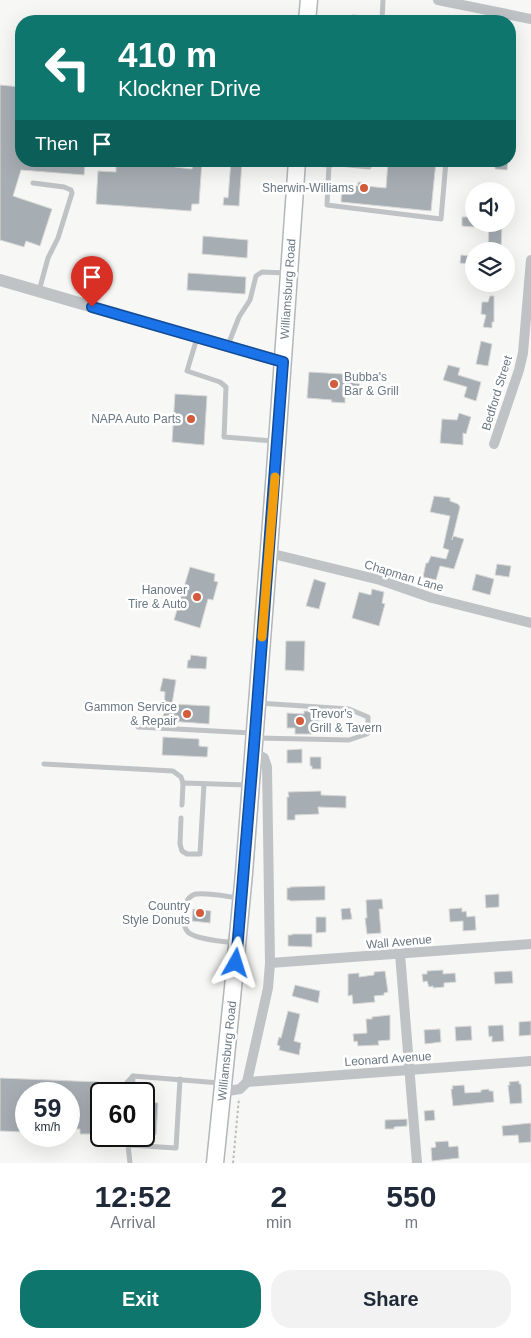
<!DOCTYPE html>
<style>
:root{--surface:#fff;--page:#f2f2f3;--text:#1f2937;--muted:#747a83;--accent:#0f766e}
body{margin:0;font-family:Helvetica,sans-serif;background:var(--page);color:var(--text);height:100vh;display:flex;flex-direction:column;font-size:19px;white-space:nowrap}
*{box-sizing:border-box;margin:0}
p{font-size:16px;color:var(--muted)}
.icon{flex:none;width:28px;height:28px;fill:none;stroke:currentColor;stroke-width:2;stroke-linecap:round;stroke-linejoin:round}
.map{position:relative;height:1163px;overflow:hidden}
.drawer{display:flex;flex-direction:column;background:var(--surface);flex:1}
.drawer>*{flex:none}
.guide{position:absolute;left:15px;top:15px;width:501px;height:152px;border-radius:20px;box-shadow:0 5px 20px #0002;background:#0f766e;color:#fff;overflow:hidden}
.tools{position:absolute;left:465px;top:182px;display:grid;gap:10px}
.tools a{display:grid;place-items:center;width:50px;height:50px;border-radius:50%;background:var(--surface);box-shadow:0 5px 20px #0002;font-size:25px}
.speed{position:absolute;left:15px;top:1082px;display:flex;gap:10px;font-size:25px;font-weight:700;text-align:center}
.speed>*{display:grid;place-content:center;width:65px;height:65px;border-radius:50%;background:var(--surface);box-shadow:0 5px 20px #0002;line-height:1}
.speed small{font-size:12px;font-weight:400}
.speed .limit{border:2px solid #111;border-radius:8px;background:#fff;color:#111}
.pin{position:absolute;display:grid;place-items:center;width:42px;height:42px;color:#fff;margin:-51px -21px;border-radius:50% 50% 50% 0;rotate:-45deg;box-shadow:0 0 5px #0007}
.pin .icon{rotate:45deg}
.me{position:absolute;width:55px;margin:-28px;rotate:6deg;stroke-linejoin:round;filter:drop-shadow(0 0 4px #0008)}
.turn{display:flex;align-items:center;gap:18px;height:105px;padding:0 20px;font-size:22px}
.turn .icon{width:65px;height:65px;stroke-width:2.5}
.turn b{display:block;font-size:35px;line-height:42px}
.then{display:flex;align-items:center;height:48px;padding:0 20px;background:#0003;gap:10px;font-size:19px}
.eta{display:flex;justify-content:space-evenly;align-items:center;height:85px;text-align:center}
.eta b{font-size:30px;font-weight:700;line-height:35px}
.button{display:flex;gap:10px;margin-top:auto;padding:10px 20px}
.button a{flex:1;height:58px;border-radius:20px;background:var(--accent);color:#fff;font-size:20px;font-weight:700;line-height:58px;text-align:center}
.button a+a{background:var(--page);color:var(--text)}
.map>svg:first-child{display:block}
.building{fill:#a7aeb3;stroke:#d9d9d7}
.lines{fill:none;stroke-linecap:round;stroke-linejoin:round}
.primary-casing{stroke:#b3b7ba;stroke-width:19}
.path{stroke:#b9bcbe;stroke-width:2;stroke-dasharray:2.5 2.5;stroke-linecap:butt}
.service{stroke:#bfc3c6;stroke-width:5}
.minor{stroke:#bfc3c6;stroke-width:10}
.tertiary{stroke:#bfc3c6;stroke-width:12}
.primary{stroke:#fff;stroke-width:16}
.route-casing{stroke:#114b97;stroke-width:12}
.route{stroke:#1a73e8;stroke-width:9}
.slow{stroke:#f59e0b;stroke-width:9}
.poi-dot{fill:#d25c3b;stroke:#fff;stroke-width:2}
.labels{text-anchor:middle;stroke-width:5;stroke-linejoin:round;paint-order:stroke}
.poi-label{font-size:12px;fill:#6a7883;stroke:#fff;text-anchor:end}
.street-label{font-size:12px;fill:#6a7883;stroke:#fff}
</style>
<div class="map">
<svg width="531" height="1163" viewBox="0 0 531 1163">
<rect width="100%" height="100%" fill="#f7f7f5"/>
<!-- building -->
<g class="building">
<path d="M0 85 21 87V161L85 165 84 175 21 170 13 196 52 209 40 246 26 241 24 247 0 240Z"/>
<path d="M116 161H175V167L192 169 193 161H202L199 204H192L191 211 96 204 98 171 116 172Z"/>
<path d="M231 161H242L239 206 223 205 224 197 228 198Z"/>
<path d="M388 161H436L431 211 341 202 342 184 358 186V182L366 183 365 186 386 188Z"/>
<path d="M495 161H508L507 170 495 169Z"/>
<path d="M462 217H474V227L462 226Z"/>
<path d="M489 224H498L497 226H502L501 248H488Z"/>
<path d="M203 236 248 240 247 258 202 254Z"/>
<path d="M461 255 470 256V264L460 263Z"/>
<path d="M188 273 246 277 245 294 187 290Z"/>
<path d="M490 296H494V322H492V328L483 327 486 315 481 314 482 302H488Z"/>
<path d="M481 341 492 344 488 366 476 364Z"/>
<path d="M448 365 460 368 458 375 481 382 476 401 464 397 467 387 443 380Z"/>
<path d="M309 372 360 375 359 394H345V403L331 402 332 400 307 398Z"/>
<path d="M175 394 207 396 204 445 172 442Z"/>
<path d="M459 413 471 417 466 434 463 433V445L440 443 442 419 457 420Z"/>
<path d="M434 496 450 498V501L458 504 460 507 452 540 453 536 464 539 454 569 440 566 436 580 423 577 426 563H428L431 556 446 559 449 550 443 548 450 516 430 512Z"/>
<path d="M497 564 511 566 509 577 495 575Z"/>
<path d="M190 567 215 574 214 581 218 582 213 600 208 599 200 628 174 620Z"/>
<path d="M476 574 494 579 490 595 472 590Z"/>
<path d="M314 579 326 583 319 609 306 606Z"/>
<path d="M372 589 384 592 382 603 385 604 379 626 352 618 359 592 371 595Z"/>
<path d="M286 641H305L304 671 285 670Z"/>
<path d="M191 655 207 657 206 669 187 668 188 660H190Z"/>
<path d="M163 678 176 680 172 704 210 706 209 724 169 721V724H163L165 692 160 691Z"/>
<path d="M304 711H314V714H319V729H312V734H295V728H287V713L304 714Z"/>
<path d="M163 737 199 739V746L208 747 207 757 162 755Z"/>
<path d="M302 749V763H287V750Z"/>
<path d="M310 757H321V769H312V766H310Z"/>
<path d="M321 791V795L346 796V808L318 807 319 814 295 815V820H287V797H289L288 792Z"/>
<path d="M325 886V900L290 901V900H287V888H290V887Z"/>
<path d="M499 894V907L486 908 485 895Z"/>
<path d="M382 899 383 909H379L381 933 367 934 365 918H367L366 900Z"/>
<path d="M350 908 352 919 342 920 341 909Z"/>
<path d="M462 908V912L466 911 467 917 475 916 476 930 463 931V921L450 922 449 909Z"/>
<path d="M193 909 211 911 210 923 192 921Z"/>
<path d="M316 917H326V932L316 933Z"/>
<path d="M292 934H312V947L288 946V935H292Z"/>
<path d="M443 970V974L455 973 456 982 444 983V987L433 988V986L429 987 427 981 423 982 422 974H427V971Z"/>
<path d="M385 971 388 992 384 993V995L374 996 375 1002 353 1004 352 995 348 996V974L359 973V977L374 975V972Z"/>
<path d="M512 971 513 983 495 984 494 972Z"/>
<path d="M295 985 320 991 318 1003 292 996Z"/>
<path d="M288 1011 300 1014 294 1041 301 1043 299 1055 279 1050 280 1046 277 1045 279 1037 281 1038Z"/>
<path d="M390 1015V1040L378 1041 379 1045 358 1046 357 1041 354 1042 353 1034 367 1033 366 1019H372V1017Z"/>
<path d="M531 1021V1035L519 1036V1022Z"/>
<path d="M503 1025 504 1041 492 1042V1036L489 1037 488 1026Z"/>
<path d="M471 1026 472 1040 456 1041 455 1027Z"/>
<path d="M440 1029 441 1042 425 1044 424 1030Z"/>
<path d="M0 1078 99 1082 96 1134H80V1129H69V1094H26V1132L0 1131Z"/>
<path d="M519 1081V1084H521L522 1103 510 1104 508 1085H510L509 1082Z"/>
<path d="M464 1085 465 1093 481 1092V1090L489 1089V1091H493L494 1102 453 1106 451 1089H453L452 1086Z"/>
<path d="M144 1101 158 1103 156 1135 144 1134Z"/>
<path d="M434 1110 435 1120 425 1121 424 1111Z"/>
<path d="M407 1119V1126L394 1127V1129H385V1120Z"/>
<path d="M531 1123V1142L519 1143 518 1135 503 1136 502 1126Z"/>
<path d="M448 1141 449 1147 458 1146 459 1158 432 1161 431 1148 436 1147 435 1142Z"/>
</g>
<g class="lines">
<!-- primary casing -->
<g class="primary-casing">
<g id="primary">
<path d="M307 21 309 0"/>
<path d="M215 1163 232 998 244 873 275 471 297 161"/>
</g>
</g>
<!-- path -->
<path class="path" d="M233 1163 239 1098"/>
<!-- service -->
<g class="service">
<path d="M352 21 353 17 382 21 383 0"/>
<path d="M300 163 329 165 339 164 340 161"/>
<path d="M339 164 369 167 370 161"/>
<path d="M329 165 327 205 441 219 446 161"/>
<path d="M33 183 64 187 71 190 72 193 58 238 48 258 39 291"/>
<path d="M197 338 187 371 220 382 226 387 224 437 274 441"/>
<path d="M228 345 239 317 250 300 256 276 262 272 286 273"/>
<path d="M138 727 252 733"/>
<path d="M257 738 349 740 367 734 368 733V717L349 709 258 703"/>
<path d="M44 764 173 771 181 777 183 783"/>
<path d="M182 805 183 783 248 785"/>
<path d="M181 818 180 844 182 851 187 854H200L204 784"/>
<path d="M235 943C222 941 199 940 189 933 184 929 183 921 184 915 184 908 185 899 193 895 201 891 229 897 239 898"/>
<path d="M122 1094V1088L133 1076 220 1083"/>
<path d="M132 1094 133 1076"/>
<path d="M129 1136 128 1145 130 1163"/>
<path d="M128 1145 176 1148 180 1079"/>
</g>
<!-- minor -->
<g class="minor">
<path d="M438 0 531 19"/>
<path d="M494 444 519 370 523 353 531 260"/>
<path d="M269 553 380 580 432 598 531 623"/>
<path d="M400 954 417 1163"/>
<path d="M270 963 531 944"/>
<path d="M247 1082 531 1061"/>
<path d="M222 1092 240 1089 247 1082 268 988 270 963 267 767 264 758 253 752"/>
</g>
<!-- tertiary -->
<path class="tertiary" d="M0 280 283 362"/>
<!-- primary -->
<use href="#primary" class="primary"/>
</g>
<g class="lines">
<!-- route casing -->
<g class="route-casing">
<path id="route" d="M92 307 283 362 255 733 236 963"/>
</g>
<!-- route -->
<use href="#route" class="route"/>
<!-- slow -->
<path class="slow" d="M262 637 275 477"/>
</g>
<!-- markers -->
<g class="poi-dot">
<circle cx="364" cy="188" r="5"/>
<circle cx="334" cy="384" r="5"/>
<circle cx="191" cy="419" r="5"/>
<circle cx="197" cy="597" r="5"/>
<circle cx="187" cy="714" r="5"/>
<circle cx="300" cy="721" r="5"/>
<circle cx="200" cy="913" r="5"/>
</g>
<g class="labels">
<!-- poi labels -->
<g class="poi-label">
<text x="354" y="192">Sherwin-Williams</text>
<text x="344" y="381" text-anchor="start">Bubba's<tspan x="344" dy="14">Bar &amp; Grill</tspan></text>
<text x="181" y="423">NAPA Auto Parts</text>
<text x="187" y="594">Hanover<tspan x="187" dy="14">Tire &amp; Auto</tspan></text>
<text x="177" y="711">Gammon Service<tspan x="177" dy="14">&amp; Repair</tspan></text>
<text x="310" y="718" text-anchor="start">Trevor's<tspan x="310" dy="14">Grill &amp; Tavern</tspan></text>
<text x="190" y="910">Country<tspan x="190" dy="14">Style Donuts</tspan></text>
</g>
<!-- street labels -->
<g class="street-label">
<text transform="translate(288 289) rotate(-86)" y="4">Williamsburg Road</text>
<text transform="translate(497 393) rotate(-73)" y="4">Bedford Street</text>
<text transform="translate(404 576) rotate(17)" y="4">Chapman Lane</text>
<text transform="translate(399 942) rotate(-5)" y="4">Wall Avenue</text>
<text transform="translate(227 1051) rotate(-84)" y="4">Williamsburg Road</text>
<text transform="translate(388 1059) rotate(-4)" y="4">Leonard Avenue</text>
</g>
</g>
</svg>
<div class="tools">
<a><svg class="icon" aria-label="sound" viewBox="0 0 24 24"><path d="M4 9h4l5-4v14l-5-4H4zM17 9q2 3 0 6"/></svg></a>
<a><svg class="icon" aria-label="layers" viewBox="0 0 24 24"><path d="M12 4l9 5-9 5-9-5zM3 14l9 5 9-5"/></svg></a>
</div>
<div class="speed"><div>59<small>km/h</small></div><div class="limit">60</div></div>
<div class="pin" style="left:92px;top:307px;background:#d93025"><svg class="icon" aria-label="arrive" viewBox="0 0 24 24"><path d="M6 21V4h12l-3 4 3 4H6"/></svg></div>
<svg class="me" style="left:236px;top:963px" viewBox="-20 -20 40 40"><path d="M0-17L14 15 0 8-14 15z" fill="#1a73e8" stroke="#fff" stroke-width="4"/></svg>
<div class="guide">
<div class="turn"><svg class="icon" aria-label="left" viewBox="0 0 24 24"><path d="M17 20v-9H6M10 6l-5 5 5 5"/></svg><div><b>410 m</b>Klockner Drive</div></div>
<div class="then">Then<svg class="icon" aria-label="arrive" viewBox="0 0 24 24"><path d="M6 21V4h12l-3 4 3 4H6"/></svg></div>
</div>
</div>
<section class="drawer">
<div class="eta">
<div><b>12:52</b><p>Arrival</p></div>
<div><b>2</b><p>min</p></div>
<div><b>550</b><p>m</p></div>
</div>
<div class="button"><a>Exit</a><a>Share</a></div>
</section>
